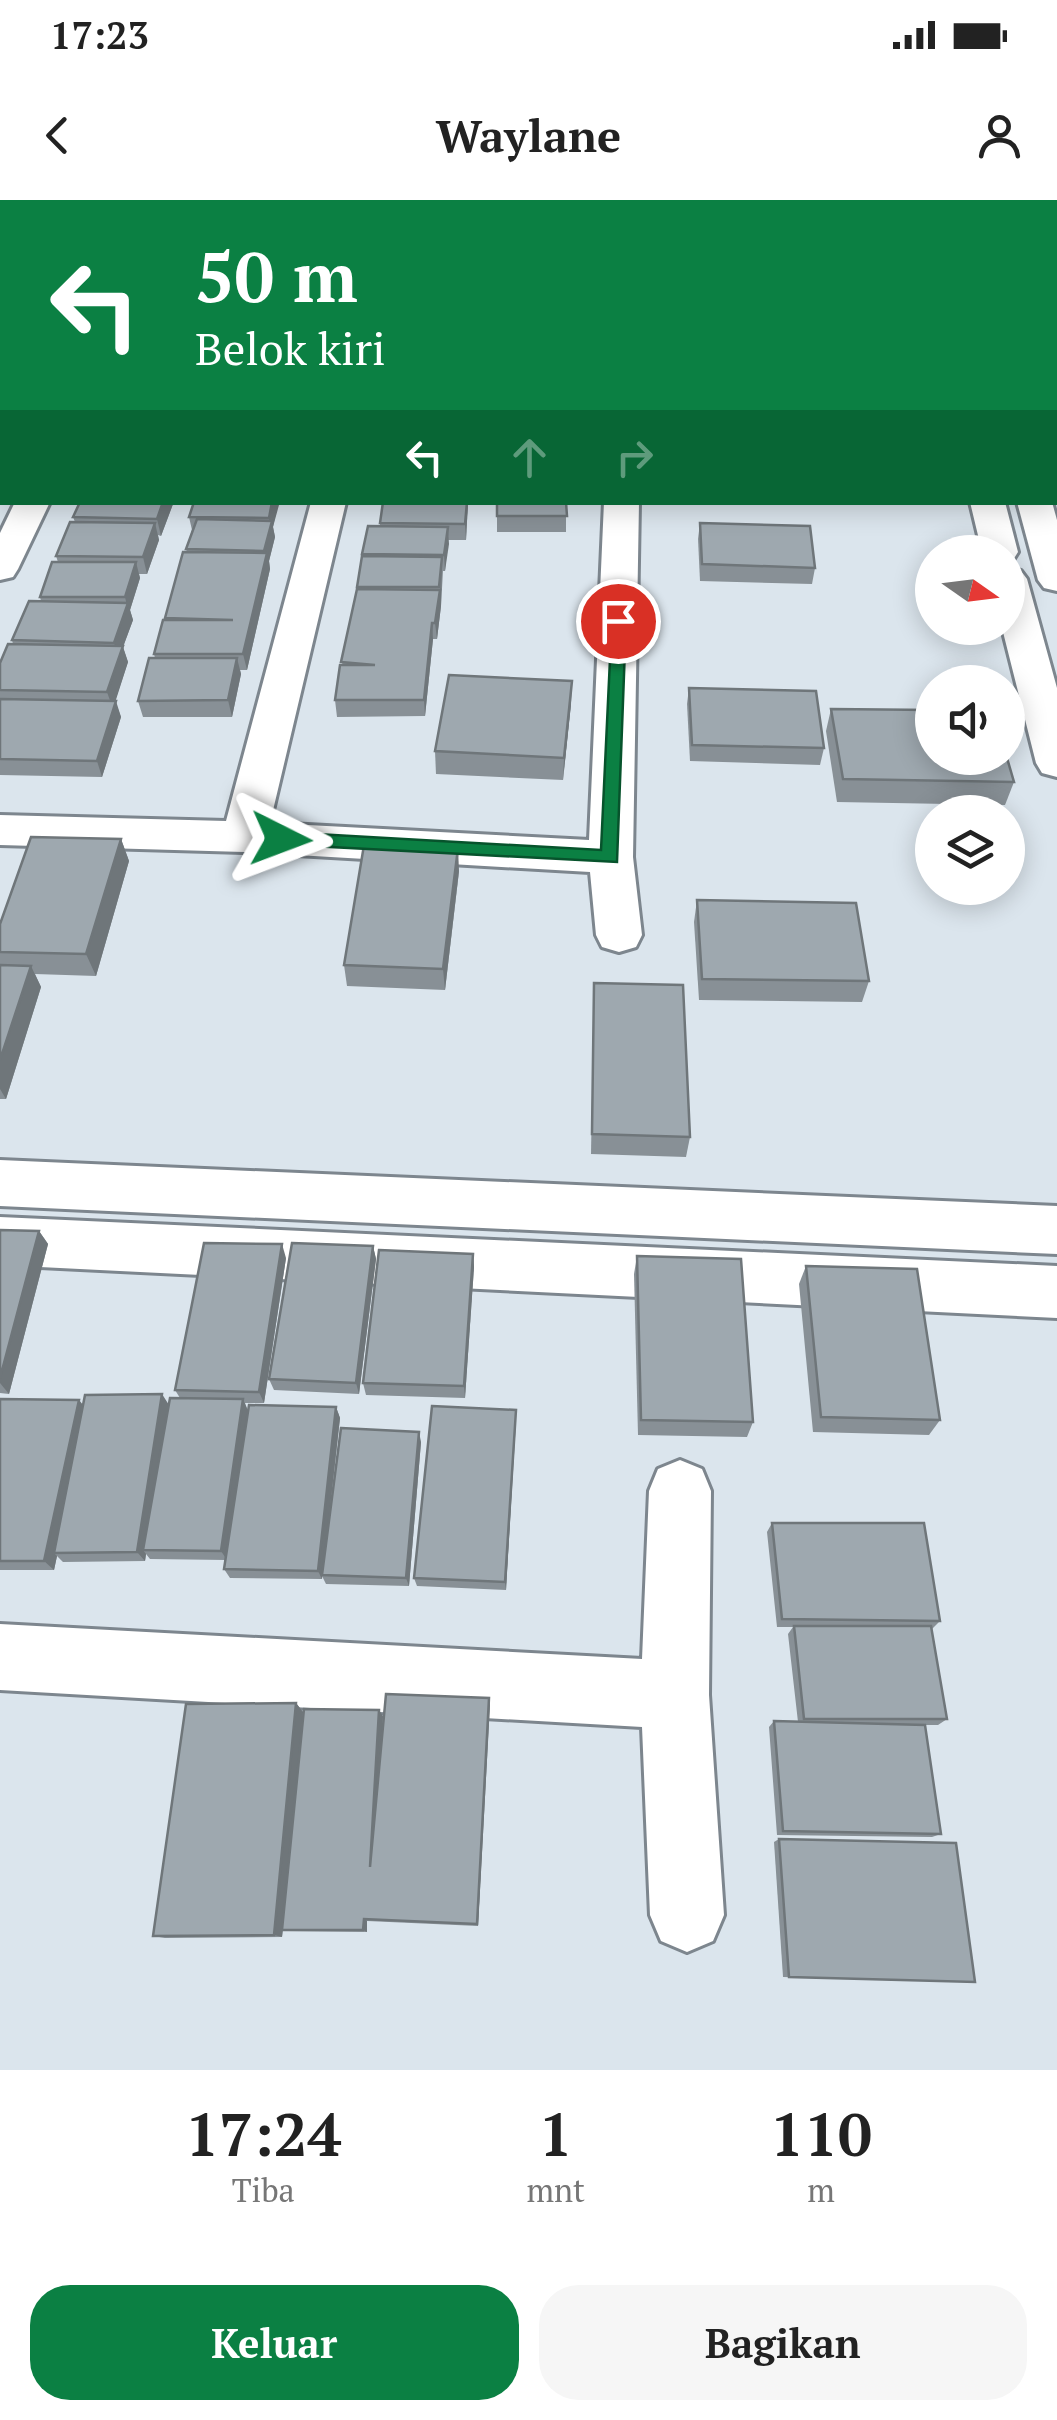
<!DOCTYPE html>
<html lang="id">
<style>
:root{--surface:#fff;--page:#f6f6f6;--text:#222;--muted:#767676;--accent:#0b8043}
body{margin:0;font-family:"PT Serif",serif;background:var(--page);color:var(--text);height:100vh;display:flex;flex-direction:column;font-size:38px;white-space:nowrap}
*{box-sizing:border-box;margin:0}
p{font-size:32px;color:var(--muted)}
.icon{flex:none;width:55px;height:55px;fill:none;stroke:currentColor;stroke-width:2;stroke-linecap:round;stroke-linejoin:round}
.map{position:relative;height:1870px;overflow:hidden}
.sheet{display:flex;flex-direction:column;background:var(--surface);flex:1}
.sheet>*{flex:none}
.hud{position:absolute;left:0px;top:0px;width:1058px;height:305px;box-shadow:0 5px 25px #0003;background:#0b8043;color:#fff;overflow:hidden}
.needle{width:65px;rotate:104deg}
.buttons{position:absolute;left:915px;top:335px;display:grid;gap:20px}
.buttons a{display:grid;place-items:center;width:110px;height:110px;border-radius:50%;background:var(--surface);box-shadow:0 5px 25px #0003;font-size:50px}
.pin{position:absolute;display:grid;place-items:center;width:85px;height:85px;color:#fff;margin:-42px;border:5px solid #fff;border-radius:50%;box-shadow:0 2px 10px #0007}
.me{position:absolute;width:110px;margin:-55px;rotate:93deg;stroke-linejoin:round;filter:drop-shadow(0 0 8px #0008)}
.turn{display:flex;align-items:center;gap:35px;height:210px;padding:0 30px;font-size:45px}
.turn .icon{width:130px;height:130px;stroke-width:2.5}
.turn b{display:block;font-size:70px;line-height:85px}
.lanes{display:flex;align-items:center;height:95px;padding:0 30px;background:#0003;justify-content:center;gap:50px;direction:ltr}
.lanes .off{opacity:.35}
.eta{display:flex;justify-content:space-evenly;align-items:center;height:170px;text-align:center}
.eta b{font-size:60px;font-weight:700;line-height:70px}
.button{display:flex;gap:20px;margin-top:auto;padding:20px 30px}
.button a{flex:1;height:115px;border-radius:40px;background:var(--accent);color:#fff;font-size:40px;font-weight:700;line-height:115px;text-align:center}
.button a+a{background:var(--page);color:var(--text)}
.status{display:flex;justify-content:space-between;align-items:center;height:70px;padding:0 50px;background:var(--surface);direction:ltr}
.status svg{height:28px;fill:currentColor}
header{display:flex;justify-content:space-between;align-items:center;height:130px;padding:0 30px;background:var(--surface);font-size:45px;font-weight:700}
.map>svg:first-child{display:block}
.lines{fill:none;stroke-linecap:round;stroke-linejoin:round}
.street-casing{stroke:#7d868e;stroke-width:6}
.street{fill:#fff;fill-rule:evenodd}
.wall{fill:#889096}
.shaded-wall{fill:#6f767a}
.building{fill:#9ea8af;stroke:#6f767a;stroke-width:2.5}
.route{fill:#0b8043;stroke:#07532c;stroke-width:2.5}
</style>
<div class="status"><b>17:23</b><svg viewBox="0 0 49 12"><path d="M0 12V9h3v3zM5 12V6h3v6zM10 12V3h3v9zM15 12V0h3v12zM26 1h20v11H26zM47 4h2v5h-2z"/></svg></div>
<header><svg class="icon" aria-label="back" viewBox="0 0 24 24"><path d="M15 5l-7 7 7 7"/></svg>Waylane<svg class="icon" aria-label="person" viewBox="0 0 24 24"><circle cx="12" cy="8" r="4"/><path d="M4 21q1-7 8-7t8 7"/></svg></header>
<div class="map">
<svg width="1057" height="1870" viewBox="0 0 1057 1870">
<rect width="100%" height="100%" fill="#dbe5ed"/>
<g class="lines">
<!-- street casing -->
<g class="street-casing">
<g id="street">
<path d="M804 0H843L844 2H805Z"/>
<rect x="1055" y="35" width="2" height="16"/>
<path d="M15 302H50L18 369 13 377 0 380V333Z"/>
<path d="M311 302H346L270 623 589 640 604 302H639L633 657 642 735 636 747 619 752 602 747 596 735 590 672 244 652 0 645V615L226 621Z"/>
<path d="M970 302H1005L1018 352 1013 360 1008 361V352H982Z"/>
<path d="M1017 302H1052L1057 320V391L1044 388 1038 380Z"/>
<path d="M1008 368 1021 371 1027 379 1057 488V577L1042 573 1036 563 1002 428H1008Z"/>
<path d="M0 960 1057 1006V1054L0 1006Z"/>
<path d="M0 1017 1057 1066V1118L0 1065Z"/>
<path d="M680 1260 702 1269 711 1291 709 1495 724 1715 713 1741 687 1752 661 1741 650 1715 642 1527 0 1490V1424L642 1459 649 1291 658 1269Z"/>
</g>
</g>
<!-- street -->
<use href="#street" class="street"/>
</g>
<!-- wall -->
<g class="wall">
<path d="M1055 112H1057V166L1055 161Z"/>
<rect x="0" y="123" width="2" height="112"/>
<path d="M80 302 173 304 161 336 158 335 159 340 147 374H139L140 378 130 410 133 420 123 447 128 462 115 501 121 517 102 577 0 575V463L13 444 12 440 41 401 40 397 58 362 56 356 75 322 73 317Z"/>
<path d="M194 302H285L278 303 273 327 275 337 269 361 270 369 247 470H240L241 474 232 517H143L138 501 155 458 154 454 166 420 165 418 187 352 186 349 192 330 189 317Z"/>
<path d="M468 302 466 340H448L445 371H443L441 406 437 439H433L425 516 337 517 335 500 357 389 362 354 380 326V323Z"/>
<rect x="497" y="302" width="69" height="30"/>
<path d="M700 323 815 368 812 384 700 381 698 339Z"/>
<path d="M689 488 824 548 820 565 690 561 687 504Z"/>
<path d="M571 504 563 580 436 574 435 551Z"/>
<path d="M831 509 1014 582 1005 605 837 602 826 531Z"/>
<path d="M121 639 129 661 96 776 35 774 41 787 6 899H0V724Z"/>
<path d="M459 671 445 790 347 786 344 765Z"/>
<path d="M697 700 869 781 862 802 699 800 694 722Z"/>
<path d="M594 783 690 937 686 957 591 954Z"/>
<path d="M0 1030 39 1031 48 1044 9 1194 0 1193Z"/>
<path d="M373 1046 376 1059 359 1194 274 1190 269 1179Z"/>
<path d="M473 1054 474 1067 465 1198 366 1195 363 1183Z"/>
<path d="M637 1056 753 1222 747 1237 638 1235 634 1074Z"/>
<path d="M286 1058 264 1203H245L248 1211 336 1207 340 1218 326 1346 421 1242 409 1386 326 1384 322 1376V1379L230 1378 224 1369 226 1360 150 1359 146 1354 145 1361 63 1362 57 1356 54 1370H0V1199L79 1200 83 1205H169L180 1198 175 1190Z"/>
<path d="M806 1066 940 1220 929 1235 813 1232 799 1084Z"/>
<path d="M516 1210 506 1390 417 1386 414 1378Z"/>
<path d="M772 1323 940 1421 932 1429 947 1519 938 1525H925L941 1634 932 1637 777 1635 769 1527 774 1521 798 1522 788 1434 793 1427H777L767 1332Z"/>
<path d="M489 1498 478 1726 367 1721V1732L288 1731 283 1730 282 1737 165 1738 153 1736 296 1503 303 1512 290 1654 383 1516 380 1561Z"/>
<path d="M779 1639 965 1782 783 1777 774 1642Z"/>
</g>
<!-- shaded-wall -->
<g class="shaded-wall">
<path d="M163 302 173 304 161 336 157 319Z"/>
<path d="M272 302H278L279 305 273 327 275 337 269 361 270 369 247 470 243 454 266 359 264 351 270 327 269 318Z"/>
<path d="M467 302H468L466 340 465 324Z"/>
<path d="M155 323 159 340 147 374 143 357Z"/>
<path d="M448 327 449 344 445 371 444 355Z"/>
<path d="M442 357 441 406 437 439 435 423 440 392Z"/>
<path d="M136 362 140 378 130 410 133 420 123 447 128 462 113 509 107 492 119 458 114 443 127 406 125 397Z"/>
<path d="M432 423 433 439 425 516 424 500Z"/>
<path d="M237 458 241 474 232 517 228 500Z"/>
<path d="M572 481 571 504 563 580 564 558Z"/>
<path d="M116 501 121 517 102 577 97 561Z"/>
<path d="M121 639 129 661 96 776 86 754Z"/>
<path d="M458 648 459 671 445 790 443 769Z"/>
<path d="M31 766 41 787 6 899 0 889V860Z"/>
<path d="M39 1031 48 1044 9 1194 0 1183V1178Z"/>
<path d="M282 1044 286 1058 264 1203 259 1192Z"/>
<path d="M373 1046 376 1059 359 1194 356 1183Z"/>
<path d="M473 1054 474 1067 465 1198 464 1186Z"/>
<path d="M162 1194 169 1205 143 1350 146 1354 145 1361 137 1352Z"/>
<path d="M243 1199 248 1211 227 1360 221 1351Z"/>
<path d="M79 1200 87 1211 54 1353 57 1356 54 1370 44 1361Z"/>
<path d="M336 1207 340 1218 322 1379 318 1371Z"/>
<path d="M516 1210V1221L506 1390 505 1382Z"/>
<path d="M419 1232 421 1242 409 1386 406 1378Z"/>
<path d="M489 1498 490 1505 478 1726 477 1724Z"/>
<path d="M296 1503 303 1512 282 1737 274 1735Z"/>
<path d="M379 1510 383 1516 373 1670 370 1667Z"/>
<path d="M364 1719 367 1721V1732L363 1730Z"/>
</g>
<!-- building -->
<g class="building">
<path d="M56 0H133L132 2H54Z"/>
<path d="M222 0H281L280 2H221Z"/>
<path d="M302 0H363L362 2H301Z"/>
<rect x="430" y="0" width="80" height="2"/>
<rect x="522" y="0" width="62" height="2"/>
<rect x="0" y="123" width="2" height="31"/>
<rect x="0" y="157" width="2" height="23"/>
<rect x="0" y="188" width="2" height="31"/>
<path d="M80 302H163L157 319 73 317Z"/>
<path d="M194 302H272L269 318 189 317Z"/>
<path d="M383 302H467L465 324 380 323Z"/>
<path d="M497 302H566L567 316H497Z"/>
<path d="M197 319 272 321 264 351 186 349Z"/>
<path d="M70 322 155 323 143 357 56 356Z"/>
<path d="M700 323 810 326 815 368 702 364Z"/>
<path d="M368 326 448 327 444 355 362 354Z"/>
<path d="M183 352 267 353 243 454H154L163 420H233L165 418Z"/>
<path d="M362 356 442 357 439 387H357Z"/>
<path d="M52 362H136L125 397H40Z"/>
<path d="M357 389 440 390 435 423H432L424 500H335L340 465H375L341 462Z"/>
<path d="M29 401 128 403 114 443 12 440Z"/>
<path d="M8 444 123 446 107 492 0 490V463Z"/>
<path d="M149 458H237L228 500 138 501Z"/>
<path d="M449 475 572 481 564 558 435 551Z"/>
<path d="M689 488 816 491 824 548 692 545Z"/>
<path d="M0 499 116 501 97 561 0 559Z"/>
<path d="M831 509 932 510V558H1007L1014 582 843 579Z"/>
<path d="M31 637 121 639 86 754 0 752V724Z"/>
<path d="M364 645 458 648 443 769 344 765Z"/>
<path d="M697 700 856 703 869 781 702 779Z"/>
<path d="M0 765 31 766 0 860Z"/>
<path d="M594 783 683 785 690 937 592 934Z"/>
<path d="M0 1030 39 1031 0 1178Z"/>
<path d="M204 1043 282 1044 259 1192 175 1190Z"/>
<path d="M292 1043 373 1046 356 1183 269 1179Z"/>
<path d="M379 1050 473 1054 464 1186 363 1183Z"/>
<path d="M637 1056 741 1059 753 1222 641 1220Z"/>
<path d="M806 1066 917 1069 940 1220 821 1217Z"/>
<path d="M162 1194 137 1352 54 1353 85 1195Z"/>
<path d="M170 1198 243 1199 221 1351 143 1350Z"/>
<path d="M0 1199 79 1200 44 1361H0Z"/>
<path d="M249 1205 336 1207 318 1371 224 1369Z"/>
<path d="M432 1206 516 1210 505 1382 414 1378Z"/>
<path d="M341 1228 419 1232 406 1378 322 1375Z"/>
<path d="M772 1323H924L940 1421 782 1419Z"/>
<path d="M794 1426H931L947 1519H804Z"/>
<path d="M386 1494 489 1498 477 1724 364 1719 363 1730H282L304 1509 379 1510 370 1667Z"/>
<path d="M296 1503 274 1735 153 1736 186 1504Z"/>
<path d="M774 1521 925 1525 941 1634 783 1631Z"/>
<path d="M779 1639 956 1643 975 1782 789 1777Z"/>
</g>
<!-- route -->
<path class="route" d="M612 417 626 421 617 662 274 644V634L281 632 601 650Z"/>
</svg>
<div class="buttons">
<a><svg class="needle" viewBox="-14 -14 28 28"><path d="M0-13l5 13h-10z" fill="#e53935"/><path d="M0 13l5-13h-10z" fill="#767676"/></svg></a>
<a><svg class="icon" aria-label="sound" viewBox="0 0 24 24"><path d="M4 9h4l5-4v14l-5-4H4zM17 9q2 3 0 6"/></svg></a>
<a><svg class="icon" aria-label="layers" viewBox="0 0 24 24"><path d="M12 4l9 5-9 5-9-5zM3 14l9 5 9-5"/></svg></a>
</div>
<div class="pin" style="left:618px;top:421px;background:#d93025"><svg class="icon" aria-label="arrive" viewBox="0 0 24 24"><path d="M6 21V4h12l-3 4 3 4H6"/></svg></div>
<svg class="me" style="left:281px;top:639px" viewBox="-20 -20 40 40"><path d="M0-17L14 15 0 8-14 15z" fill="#0b8043" stroke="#fff" stroke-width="4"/></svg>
<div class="hud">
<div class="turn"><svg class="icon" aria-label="left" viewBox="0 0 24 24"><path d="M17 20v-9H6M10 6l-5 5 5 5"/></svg><div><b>50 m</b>Belok kiri</div></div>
<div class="lanes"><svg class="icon" aria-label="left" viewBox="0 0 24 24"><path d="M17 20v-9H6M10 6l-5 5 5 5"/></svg><svg class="icon off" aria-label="ahead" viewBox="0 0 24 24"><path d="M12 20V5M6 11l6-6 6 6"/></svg><svg class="icon off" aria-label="right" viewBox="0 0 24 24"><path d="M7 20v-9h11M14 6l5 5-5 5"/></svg></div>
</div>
</div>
<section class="sheet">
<div class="eta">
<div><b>17:24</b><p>Tiba</p></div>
<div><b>1</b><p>mnt</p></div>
<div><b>110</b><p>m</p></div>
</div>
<div class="button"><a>Keluar</a><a>Bagikan</a></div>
</section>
